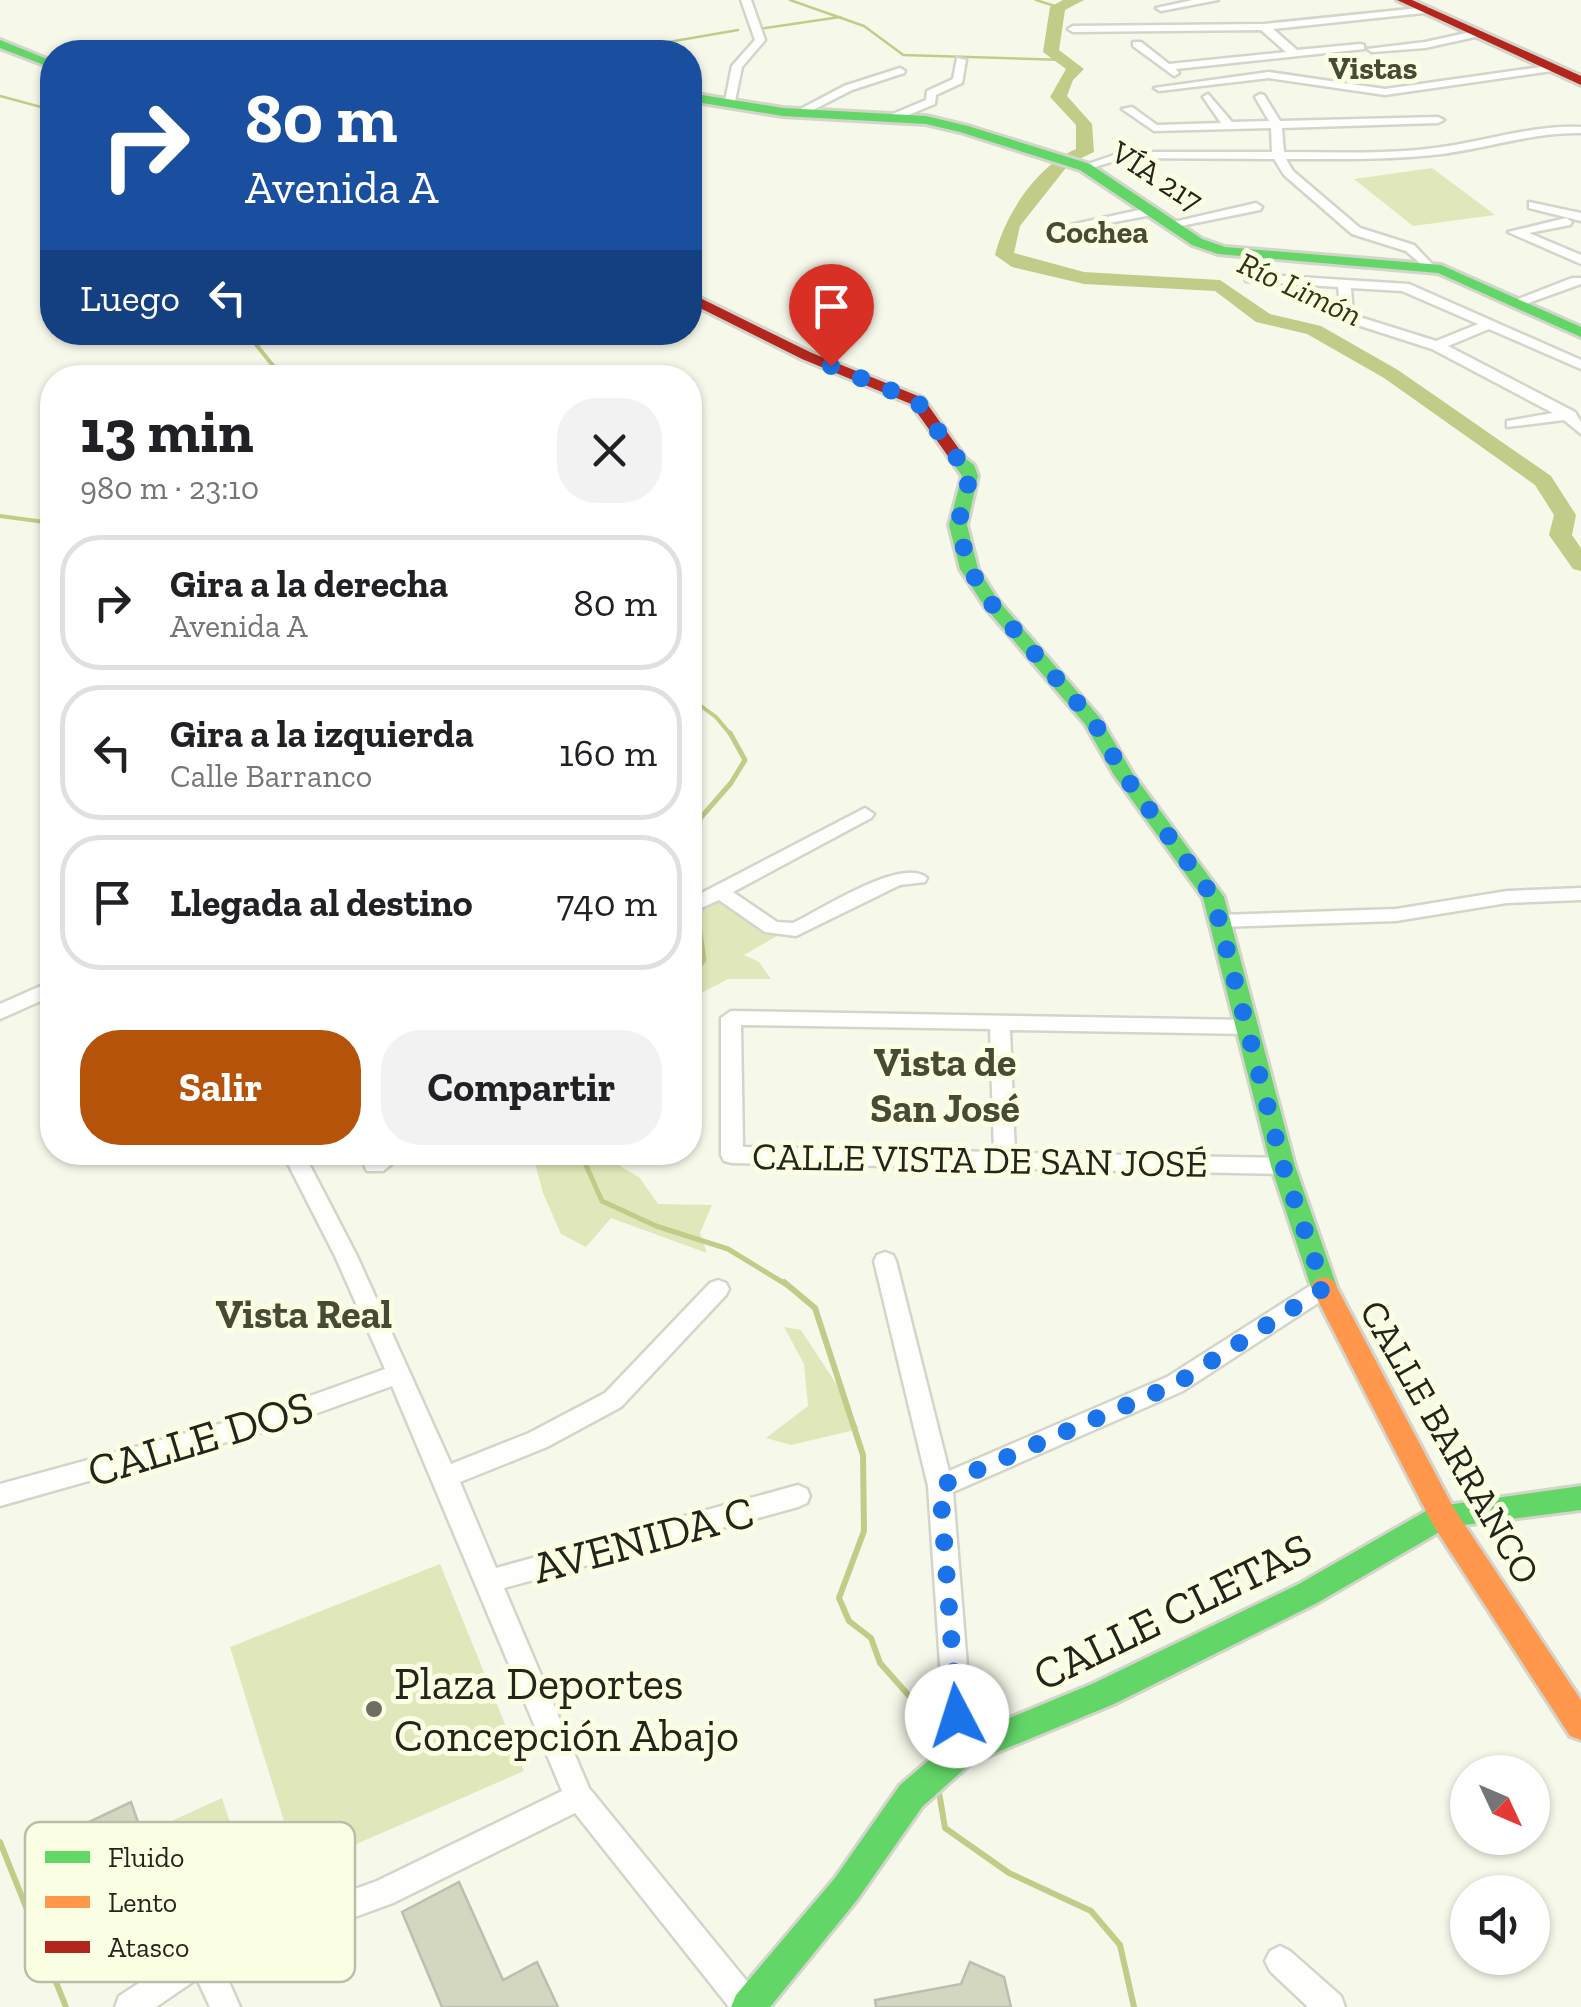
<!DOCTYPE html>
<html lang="es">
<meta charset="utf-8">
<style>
:root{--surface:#fff;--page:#f2f2f2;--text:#202124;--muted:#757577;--line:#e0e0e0;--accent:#b45309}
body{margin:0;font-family:"Zilla Slab",serif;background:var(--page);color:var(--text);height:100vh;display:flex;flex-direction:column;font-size:38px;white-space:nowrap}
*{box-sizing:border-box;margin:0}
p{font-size:32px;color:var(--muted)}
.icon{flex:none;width:55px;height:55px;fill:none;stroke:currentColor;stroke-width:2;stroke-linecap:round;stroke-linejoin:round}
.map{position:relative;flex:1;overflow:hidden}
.side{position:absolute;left:40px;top:365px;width:662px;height:800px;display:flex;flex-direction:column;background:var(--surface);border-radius:40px;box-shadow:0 2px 8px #0004}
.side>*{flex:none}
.guide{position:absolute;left:40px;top:40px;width:662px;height:305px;border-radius:40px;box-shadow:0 2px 8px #0004;background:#1a4fa0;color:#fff;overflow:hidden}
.needle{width:65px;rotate:134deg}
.controls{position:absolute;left:1450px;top:1755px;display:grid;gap:20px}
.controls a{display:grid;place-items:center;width:100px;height:100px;border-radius:50%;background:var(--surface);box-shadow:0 2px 8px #0004;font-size:50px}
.pin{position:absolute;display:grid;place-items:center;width:85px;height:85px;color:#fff;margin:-102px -42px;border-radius:50% 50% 50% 0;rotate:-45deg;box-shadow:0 0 10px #0007}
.pin .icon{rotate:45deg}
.me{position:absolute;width:110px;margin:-55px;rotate:355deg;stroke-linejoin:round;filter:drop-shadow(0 0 8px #0008)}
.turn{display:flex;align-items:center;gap:35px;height:210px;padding:0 40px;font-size:45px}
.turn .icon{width:130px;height:130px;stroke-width:2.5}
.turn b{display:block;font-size:70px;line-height:85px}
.then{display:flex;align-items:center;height:95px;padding:0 40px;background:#0003;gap:20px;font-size:38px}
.round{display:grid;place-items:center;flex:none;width:105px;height:105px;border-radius:40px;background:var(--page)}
.head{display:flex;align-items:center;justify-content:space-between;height:170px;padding:0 40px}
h1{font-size:60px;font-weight:800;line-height:75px}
.action{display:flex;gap:20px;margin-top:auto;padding:20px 40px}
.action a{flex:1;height:115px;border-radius:40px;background:var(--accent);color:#fff;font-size:40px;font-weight:800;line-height:115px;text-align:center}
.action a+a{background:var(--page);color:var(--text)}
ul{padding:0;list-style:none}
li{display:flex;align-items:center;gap:30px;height:135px;margin:0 20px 15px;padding:0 20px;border:5px solid var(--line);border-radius:40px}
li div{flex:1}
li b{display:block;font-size:38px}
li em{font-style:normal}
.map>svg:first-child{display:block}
.green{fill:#e0e7ba}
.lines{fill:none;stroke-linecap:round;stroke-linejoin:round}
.stream-far3{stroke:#c2cc89;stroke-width:2.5}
.stream-far2{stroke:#c2cc89;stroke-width:4}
.stream-far1{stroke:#c2cc89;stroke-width:5}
.stream{stroke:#c2cc89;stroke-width:6}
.river{fill:#c2cc89;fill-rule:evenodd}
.building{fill:#d3d7c0;stroke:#bcbeb2;stroke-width:2.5}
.street-casing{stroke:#d3d5ca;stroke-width:5}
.fast-casing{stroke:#d3d5ca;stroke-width:6}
.slow-casing{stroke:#d3d5ca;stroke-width:6}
.jam-casing{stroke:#d3d5ca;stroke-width:6}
.street{fill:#fefefc;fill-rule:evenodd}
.fast{fill:#63d668;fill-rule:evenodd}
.slow{fill:#ff974d;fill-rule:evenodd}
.jam{fill:#b3261e;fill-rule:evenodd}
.route{stroke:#1a73e8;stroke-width:18;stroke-dasharray:0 32.4}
.poi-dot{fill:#6d6f63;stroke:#faffe4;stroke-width:4}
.labels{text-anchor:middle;stroke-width:10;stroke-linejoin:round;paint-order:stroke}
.far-neighbourhood-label{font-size:32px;font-weight:bold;fill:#474b34;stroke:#faffe4}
.far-street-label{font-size:32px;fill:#23251b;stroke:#faffe4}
.far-water-label{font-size:32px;font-style:italic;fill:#30350f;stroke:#faffe4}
.street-label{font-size:38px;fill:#23251b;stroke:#faffe4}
.neighbourhood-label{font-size:40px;font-weight:bold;fill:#474b34;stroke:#faffe4}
.near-street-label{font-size:45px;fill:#23251b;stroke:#faffe4}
.near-poi-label{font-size:45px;fill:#23251b;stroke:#faffe4;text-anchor:start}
.key{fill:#faffe4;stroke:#babea8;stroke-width:2.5}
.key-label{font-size:28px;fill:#23251b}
</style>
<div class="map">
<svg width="1581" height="2007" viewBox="0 0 1581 2007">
<rect width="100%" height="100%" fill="#f6f9ea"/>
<!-- green -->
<g class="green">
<path d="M1432 168 1495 215 1413 226 1354 179Z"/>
<path d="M718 898 726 900 777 936 744 955 759 962 771 979H728L690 999V911Z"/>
<path d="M543 1152 621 1153 620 1166 639 1177 658 1204 712 1205 700 1233 707 1253 611 1218 586 1247 561 1234 543 1193 534 1159Z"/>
<path d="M784 1327 801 1330 835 1382 859 1429 791 1445 766 1438 808 1406 804 1364Z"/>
<path d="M440 1564 524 1771 299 1869 230 1647Z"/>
<path d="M222 1798 252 1890 193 1918 165 1824Z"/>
</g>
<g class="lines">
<!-- stream-far3 -->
<g class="stream-far3">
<path d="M790 0 864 26 902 54"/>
<path d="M1036 0 1058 7"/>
<path d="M759 29 840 17"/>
<path d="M611 52 738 30"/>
<path d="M903 55 1066 60"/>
<path d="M0 96 52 110"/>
</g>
<!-- stream-far2 -->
<g class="stream-far2">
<path d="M246 332 283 378"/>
<path d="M0 516 52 523"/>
<path d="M690 698 716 717 731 735"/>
</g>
<!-- stream-far1 -->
<g class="stream-far1">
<path d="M690 830 731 783 745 760 730 733"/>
<path d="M690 902 698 919 704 960 690 976"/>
<path d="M580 1152 602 1201 656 1226 728 1249 787 1285"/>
</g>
<!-- stream -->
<g class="stream">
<path d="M784 1282 815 1308 863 1455 864 1531 839 1598 849 1621 871 1638 880 1663 927 1716 933 1756"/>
<path d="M939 1792 945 1828 1009 1873 1091 1911 1120 1945 1134 2007"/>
<path d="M0 1842 66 2007"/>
</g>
<!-- river -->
<path class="river" d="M1063 0H1084L1065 10 1059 50 1084 69 1073 80 1067 96 1092 124 1094 152 1069 164 1020 226 1014 253 1084 272 1220 280 1270 314 1321 326 1398 370 1551 476 1576 515 1572 535 1581 548V571L1573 569 1549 535 1554 515 1535 485 1384 378 1307 334 1256 322 1215 291 1084 284 1012 267 995 255C1005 214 1037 166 1076 149V125L1050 97 1066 69 1043 52 1050 7Z"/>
</g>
<!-- building -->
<g class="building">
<path d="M131 1802 172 1921 135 1940 117 1887 92 1899 109 1951 74 1968 50 1889 82 1874 68 1832Z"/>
<path d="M459 1882 503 1980 537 1962 558 2007H442L402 1912Z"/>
<path d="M970 1962 1004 1977 1011 2007H876L875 2000 961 1984Z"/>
</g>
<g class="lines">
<!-- street casing -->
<g class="street-casing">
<g id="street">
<path d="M741 0H751L765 40 742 67 735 101 730 104 725 101 732 66 755 40Z"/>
<path d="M1193 0H1218L1161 11 1156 8Z"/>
<path d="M1429 7 1433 12 1273 29 1297 50 1360 44 1364 45V49L1176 69 1179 73 1174 76 1133 46V42H1141L1169 64 1286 52 1261 30 1073 32 1068 29 1073 26 1264 24Z"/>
<path d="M1480 30 1484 35 1425 48 1372 52 1367 49 1425 42Z"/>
<path d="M957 58 966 60 962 83 936 95 935 104 896 120H888V116L926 100 927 91 953 79Z"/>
<path d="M1555 65 1559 66V70L1385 95 1269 78 1159 91 1154 88 1269 72 1385 89Z"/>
<path d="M900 68 905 71 904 73 852 90 801 116 791 114 844 86Z"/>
<path d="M1208 94 1232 122 1269 121 1255 97 1260 94 1264 95 1280 121 1438 117 1444 120 1438 123 1282 128 1284 152C1339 152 1394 155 1449 146 1493 139 1536 125 1581 127V133C1534 132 1489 148 1442 154 1390 160 1338 159 1286 159L1293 171 1360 228 1414 245 1435 267 1429 271 1406 251 1352 234 1284 175 1274 159 1124 158 1085 170 1079 167 1123 152H1272L1271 128 1154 131 1122 109 1132 107 1157 125 1221 123 1203 97Z"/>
<path d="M1529 202 1581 213V221L1529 208Z"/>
<path d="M1256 203 1262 207 1260 210 1171 228 1165 224Z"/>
<path d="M1153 207 1159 211 1157 214 1072 230 1066 226Z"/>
<path d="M1566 218 1572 222 1570 225 1529 233 1581 255V264L1508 232Z"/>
<path d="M1251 274 1409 284 1581 360V369L1489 329 1448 346 1575 412 1581 422V434L1564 420 1507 427V421L1553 413 1432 349 1342 320 1338 287 1246 281 1245 278ZM1351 288 1402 291 1478 324 1436 341 1353 315Z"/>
<path d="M1572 278H1581V284L1520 306 1508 303Z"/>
<path d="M865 808 874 814 871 818 733 892 777 922 793 923C821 910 902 856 927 878L925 882 900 885 796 936 765 932 719 900 690 913V899Z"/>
<path d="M1581 888V900L1507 903 1396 921 1219 927 1209 921 1219 915 1396 909 1507 891Z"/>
<path d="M52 981V996L0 1019V1004Z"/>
<path d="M731 1011 1248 1020 1258 1027 1248 1034 1010 1030 1015 1153 1283 1158 1291 1160 1294 1166 1291 1172 1283 1174 732 1163 724 1161 721 1155V1018ZM741 1025 990 1029 994 1152 743 1147Z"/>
<path d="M282 1152H303L357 1256 451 1464 529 1433 605 1393 710 1283 718 1280 726 1283 729 1289 726 1295 621 1407 547 1447 460 1482 496 1568 798 1485 807 1489 810 1496 807 1503 798 1507 504 1588 589 1788 759 1996 763 2007H729L575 1813 393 1903 222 1966 240 2007H210L197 1979 156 2007H115L119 1996 193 1948 377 1881 562 1791 392 1386 276 1428 0 1506V1484L274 1409 385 1369 335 1256Z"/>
<path d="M379 1152H406L383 1171H367L364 1165Z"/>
<path d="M885 1252 893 1255 896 1261 949 1471 1167 1377 1316 1282 1324 1279 1332 1282 1335 1288 1332 1294 1183 1391 953 1492 974 1753 970 1762 960 1766 950 1762 946 1753 928 1486 874 1261 877 1255Z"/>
<path d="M1280 1946 1290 1951 1341 1996 1345 2007H1308L1270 1971 1265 1961 1270 1951Z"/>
</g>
</g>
<!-- fast casing -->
<g class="fast-casing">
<g id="fast">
<path d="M0 40 52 61V68L0 48Z"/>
<path d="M690 93 783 108 926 116 968 126 1090 164 1202 239 1225 247 1441 265 1581 327V337L1438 273 1218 254 1192 245 1080 170 960 132 926 124 783 116 690 101Z"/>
<path d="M956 451 974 465 978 476 967 525 978 569 998 600 1100 718 1133 774 1224 897 1295 1166 1337 1287 1333 1294 1324 1297 1315 1294 1311 1287 1271 1166 1203 898 1114 775 1085 724 985 607 960 569 949 525 962 476 948 456Z"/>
<path d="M1581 1486V1510L1448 1527 1317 1603 1114 1704 971 1763 922 1807 857 1900 770 2007H731L736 1995 835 1878 900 1785 949 1743 1092 1684 1297 1585 1433 1507Z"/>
</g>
</g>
<!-- slow casing -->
<g class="slow-casing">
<path id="slow" d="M1324 1277 1333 1280 1453 1507 1581 1700V1740L1570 1736 1433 1525 1311 1287 1315 1280Z"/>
</g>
<!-- jam casing -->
<g class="jam-casing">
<g id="jam">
<path d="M1397 0H1412L1581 76V85Z"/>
<path d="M690 293 812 353 923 398 964 456 950 459 911 404 802 359 690 303Z"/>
</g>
</g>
<!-- street -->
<use href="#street" class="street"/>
<!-- fast -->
<use href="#fast" class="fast"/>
<!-- slow -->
<use href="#slow" class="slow"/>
<!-- jam -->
<use href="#jam" class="jam"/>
</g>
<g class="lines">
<!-- route -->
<path class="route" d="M831 366 917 401 956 457 968 468 970 476 958 525 969 568 991 603 1094 722 1124 775 1213 897 1283 1166 1324 1288 1176 1384 940 1486 957 1716"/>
</g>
<!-- markers -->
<circle class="poi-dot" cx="374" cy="1709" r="10"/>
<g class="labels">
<!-- far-neighbourhood labels -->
<g class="far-neighbourhood-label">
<text x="1373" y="79">Vistas</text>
<text x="1097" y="243">Cochea</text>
</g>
<!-- far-street labels -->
<g class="far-street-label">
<text transform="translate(1157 176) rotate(33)" y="11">VÍA 217</text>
</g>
<!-- far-water labels -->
<g class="far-water-label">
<text transform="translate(1300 289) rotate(25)" y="11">Río Limón</text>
</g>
<!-- street labels -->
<g class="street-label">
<text transform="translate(980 1160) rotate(1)" y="13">CALLE VISTA DE SAN JOSÉ</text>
<text transform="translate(1450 1442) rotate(60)" y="13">CALLE BARRANCO</text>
</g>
<!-- neighbourhood labels -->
<g class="neighbourhood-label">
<text x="945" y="1076">Vista de<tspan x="945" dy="46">San José</tspan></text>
<text x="304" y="1328">Vista Real</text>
</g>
<!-- near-street labels -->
<g class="near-street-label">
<text transform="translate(200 1438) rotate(-17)" y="16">CALLE DOS</text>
<text transform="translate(643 1539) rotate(-15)" y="16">AVENIDA C</text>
<text transform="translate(1172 1611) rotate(-26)" y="16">CALLE CLETAS</text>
</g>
<!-- near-poi labels -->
<g class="near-poi-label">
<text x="394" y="1699">Plaza Deportes<tspan x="394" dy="52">Concepción Abajo</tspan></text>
</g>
</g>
<!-- legend -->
<rect x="25" y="1822" width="330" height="160" rx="15" class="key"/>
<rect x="45" y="1851" width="45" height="12" fill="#63d668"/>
<rect x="45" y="1896" width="45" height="12" fill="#ff974d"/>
<rect x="45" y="1941" width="45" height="12" fill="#b3261e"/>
<g class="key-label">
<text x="108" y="1867">Fluido</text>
<text x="108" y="1912">Lento</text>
<text x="108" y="1957">Atasco</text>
</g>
</svg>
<div class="controls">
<a><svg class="needle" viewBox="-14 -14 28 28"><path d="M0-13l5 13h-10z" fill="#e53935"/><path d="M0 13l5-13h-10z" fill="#757577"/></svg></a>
<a><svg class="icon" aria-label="sound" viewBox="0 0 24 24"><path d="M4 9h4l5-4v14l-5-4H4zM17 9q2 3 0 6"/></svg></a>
</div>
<div class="pin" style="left:831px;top:366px;background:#d93025"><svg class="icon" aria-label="arrive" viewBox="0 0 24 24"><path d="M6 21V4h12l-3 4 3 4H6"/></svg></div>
<svg class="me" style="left:957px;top:1716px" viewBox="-20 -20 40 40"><circle r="19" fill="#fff"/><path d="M0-13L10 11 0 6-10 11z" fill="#1a73e8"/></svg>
<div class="guide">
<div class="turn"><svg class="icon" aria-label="right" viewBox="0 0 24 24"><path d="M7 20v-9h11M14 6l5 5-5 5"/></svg><div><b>80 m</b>Avenida A</div></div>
<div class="then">Luego<svg class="icon" aria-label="left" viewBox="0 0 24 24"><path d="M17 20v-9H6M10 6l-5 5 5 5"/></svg></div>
</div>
<section class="side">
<div class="head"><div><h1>13 min</h1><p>980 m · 23:10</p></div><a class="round"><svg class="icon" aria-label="close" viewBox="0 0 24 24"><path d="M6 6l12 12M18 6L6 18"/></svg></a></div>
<ul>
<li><svg class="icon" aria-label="right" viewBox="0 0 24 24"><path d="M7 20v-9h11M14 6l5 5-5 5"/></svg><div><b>Gira a la derecha</b><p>Avenida A</p></div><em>80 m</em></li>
<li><svg class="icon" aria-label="left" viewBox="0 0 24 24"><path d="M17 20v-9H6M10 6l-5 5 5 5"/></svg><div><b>Gira a la izquierda</b><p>Calle Barranco</p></div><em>160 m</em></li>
<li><svg class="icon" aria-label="arrive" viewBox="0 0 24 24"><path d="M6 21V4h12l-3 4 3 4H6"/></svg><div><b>Llegada al destino</b></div><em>740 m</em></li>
</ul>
<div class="action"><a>Salir</a><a>Compartir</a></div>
</section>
</div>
